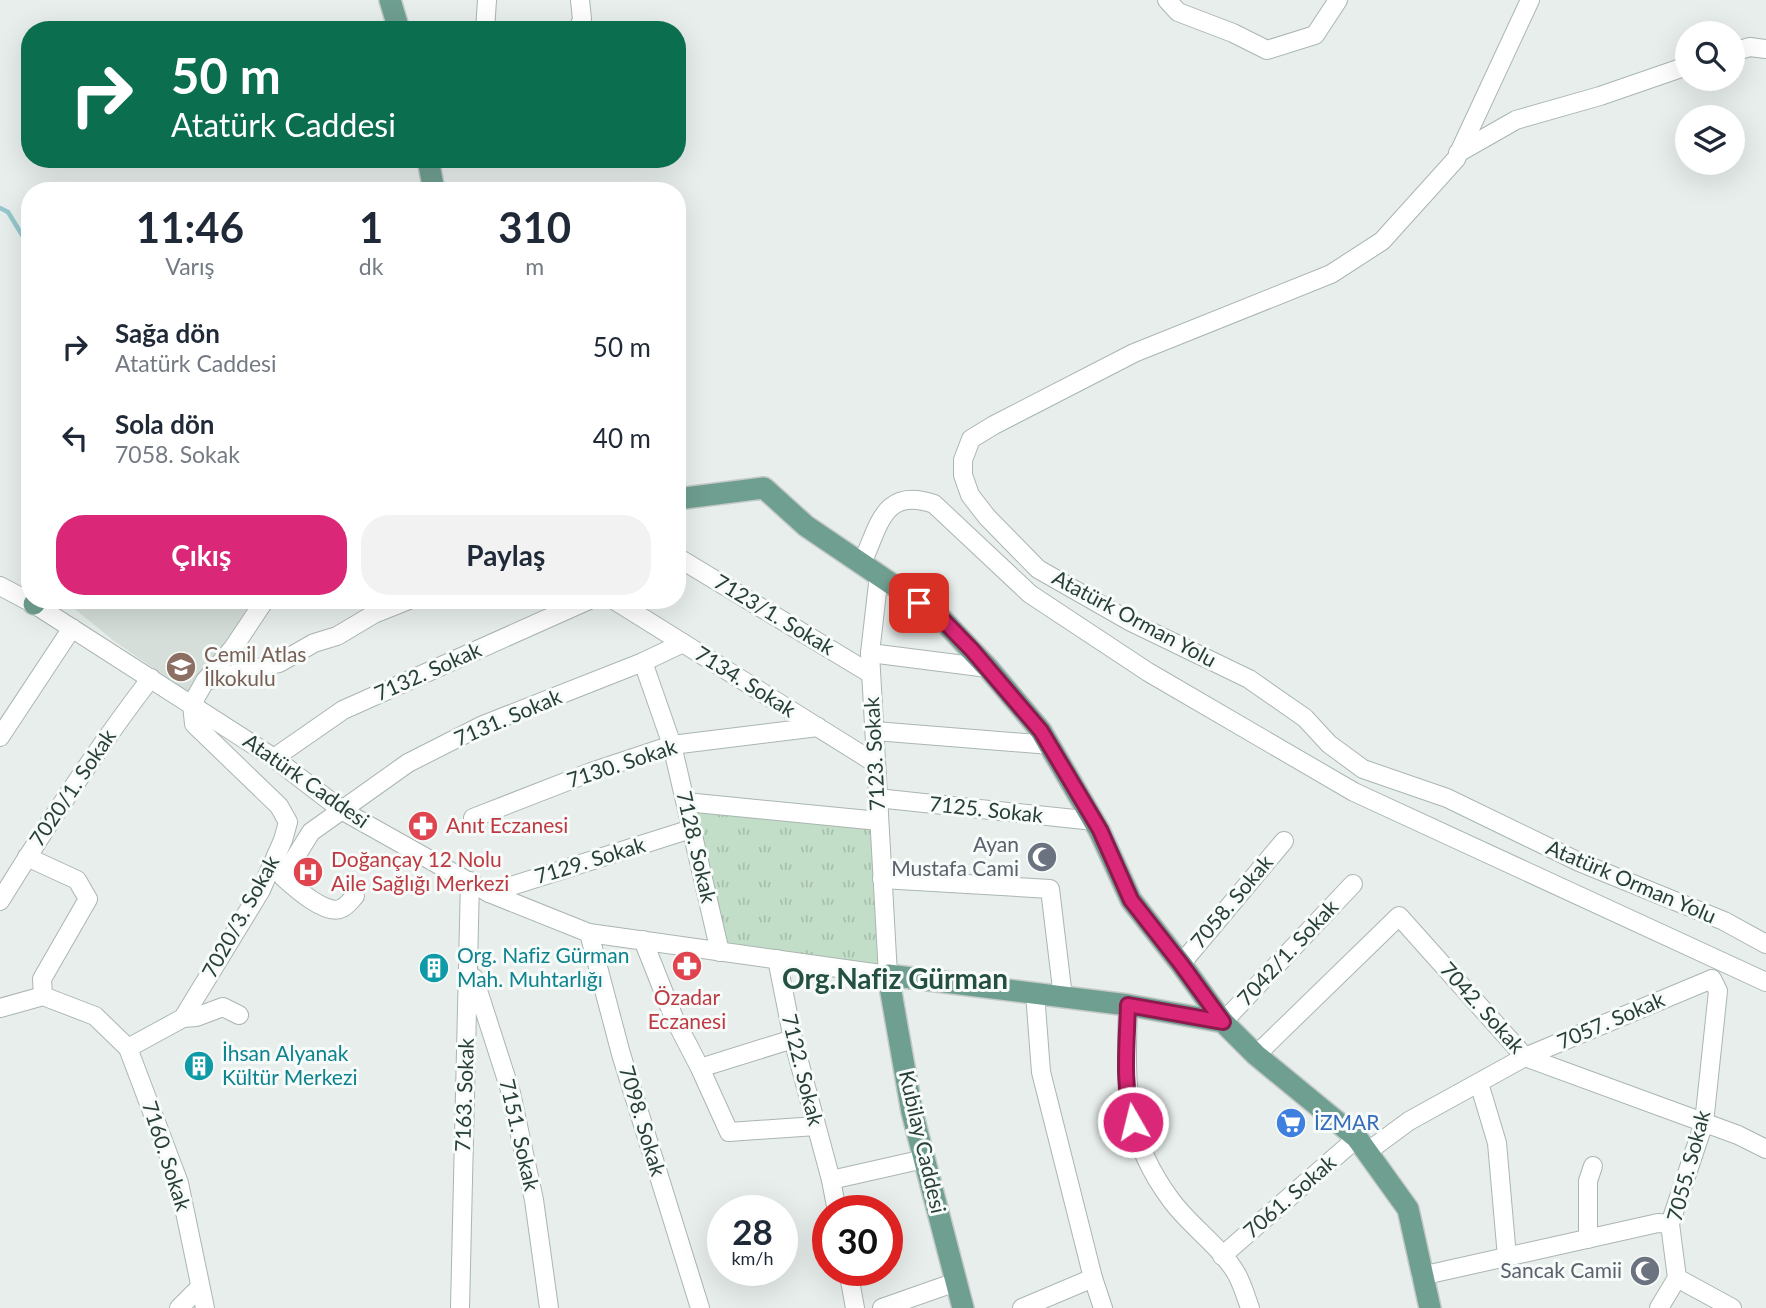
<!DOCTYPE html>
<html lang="tr">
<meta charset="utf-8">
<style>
:root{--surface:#fff;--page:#f2f2f3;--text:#1f2937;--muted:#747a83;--accent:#db2777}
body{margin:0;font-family:Lato,sans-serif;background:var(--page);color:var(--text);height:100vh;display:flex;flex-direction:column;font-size:26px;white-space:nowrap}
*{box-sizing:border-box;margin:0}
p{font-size:23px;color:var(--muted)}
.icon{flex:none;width:38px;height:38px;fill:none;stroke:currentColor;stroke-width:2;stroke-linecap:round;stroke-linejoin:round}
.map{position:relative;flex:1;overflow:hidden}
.drawer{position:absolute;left:21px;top:182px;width:665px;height:427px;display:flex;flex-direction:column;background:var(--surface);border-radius:28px;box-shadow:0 7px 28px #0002}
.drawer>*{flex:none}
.guide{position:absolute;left:21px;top:21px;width:665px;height:147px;border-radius:28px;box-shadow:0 7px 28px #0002;background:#0b6e4f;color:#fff;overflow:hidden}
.tools{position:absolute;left:1675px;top:21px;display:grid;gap:14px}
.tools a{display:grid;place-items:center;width:70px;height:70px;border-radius:50%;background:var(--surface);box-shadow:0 7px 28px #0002;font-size:35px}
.speed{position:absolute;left:707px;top:1195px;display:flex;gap:14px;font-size:35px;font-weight:700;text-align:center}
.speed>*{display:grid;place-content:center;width:91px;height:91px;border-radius:50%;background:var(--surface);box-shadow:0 7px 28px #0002;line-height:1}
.speed small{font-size:18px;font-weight:400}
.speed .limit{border:10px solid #d22;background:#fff;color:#111}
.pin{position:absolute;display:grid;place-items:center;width:60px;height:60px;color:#fff;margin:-30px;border-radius:14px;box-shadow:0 4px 10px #0006}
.me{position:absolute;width:77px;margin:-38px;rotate:352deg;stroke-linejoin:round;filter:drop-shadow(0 0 5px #0008)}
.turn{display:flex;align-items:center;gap:24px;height:147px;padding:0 35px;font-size:32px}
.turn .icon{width:91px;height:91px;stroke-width:2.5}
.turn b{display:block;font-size:49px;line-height:60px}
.eta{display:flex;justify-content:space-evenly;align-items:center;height:119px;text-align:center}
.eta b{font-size:42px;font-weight:700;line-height:49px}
.cta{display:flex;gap:14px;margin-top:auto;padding:14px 35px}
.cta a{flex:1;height:80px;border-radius:28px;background:var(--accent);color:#fff;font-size:28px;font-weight:700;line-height:80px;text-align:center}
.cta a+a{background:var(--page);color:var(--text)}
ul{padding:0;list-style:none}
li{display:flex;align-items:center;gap:21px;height:91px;padding:0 35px}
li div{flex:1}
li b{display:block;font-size:26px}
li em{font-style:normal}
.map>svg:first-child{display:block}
.built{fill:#d5ded9}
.park{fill:url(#park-tufts)}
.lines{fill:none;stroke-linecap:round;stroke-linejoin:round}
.stream{stroke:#95c7cd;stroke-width:4.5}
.minor-casing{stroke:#aab6b1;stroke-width:20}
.major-casing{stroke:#c3c9c7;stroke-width:24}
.minor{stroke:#fff;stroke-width:18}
.major{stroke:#6f9f91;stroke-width:21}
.route-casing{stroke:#8e194d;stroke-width:18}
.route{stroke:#db2777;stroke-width:12}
.labels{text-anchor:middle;stroke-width:6;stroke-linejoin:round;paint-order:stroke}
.street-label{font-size:21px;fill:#273f37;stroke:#f7fbf9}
.education-label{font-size:21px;fill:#785e54;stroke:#f7fbf9;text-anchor:start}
.health-label{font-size:21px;fill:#be3a42;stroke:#f7fbf9;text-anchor:start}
.worship-label{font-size:21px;fill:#5b616d;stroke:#f7fbf9;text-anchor:end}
.culture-label{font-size:21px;fill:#0d838f;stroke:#f7fbf9;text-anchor:start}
.shop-label{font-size:21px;fill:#366cbe;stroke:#f7fbf9;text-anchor:start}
.district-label{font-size:28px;font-weight:bold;fill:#245043;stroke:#f7fbf9}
</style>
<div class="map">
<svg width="1766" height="1308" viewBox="0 0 1766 1308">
<defs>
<pattern id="park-tufts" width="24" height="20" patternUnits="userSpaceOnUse" patternTransform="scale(1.75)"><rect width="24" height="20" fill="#c2ddc8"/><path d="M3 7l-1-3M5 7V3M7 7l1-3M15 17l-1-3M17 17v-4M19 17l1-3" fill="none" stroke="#a7bfac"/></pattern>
</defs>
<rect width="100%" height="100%" fill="#e7eeeb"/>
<!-- built -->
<path class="built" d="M64 600H253L191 694 114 641Z"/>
<!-- park -->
<path class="park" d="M693 812 871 828 879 964 722 944Z"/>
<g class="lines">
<!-- stream -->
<path class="stream" d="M0 208 8 212 30 248"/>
<!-- minor casing -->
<g class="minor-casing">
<g id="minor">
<path d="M1167 0 1178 12 1233 33 1267 50 1315 35 1338 0"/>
<path d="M1530 0 1456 159 1382 241 1331 274 1134 353 994 425 971 439 963 460V475L970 495 987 517 1038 569 1131 622 1249 679 1305 718 1329 744 1363 769 1447 798 1579 862 1724 921 1766 944"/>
<path d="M485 30 487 0"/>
<path d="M578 30 582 19 580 0"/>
<path d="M1732 52 1750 47 1766 49"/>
<path d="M1458 153 1516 120 1600 96 1687 66"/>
<path d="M677 557 871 674"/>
<path d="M862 563C879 527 883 486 934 504L1030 594 1148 672 1354 792 1766 982"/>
<path d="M0 586 34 604 274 758 343 811 489 893 589 933 888 975 870 653 879 575"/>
<path d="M614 600 875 763"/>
<path d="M870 653 988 668"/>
<path d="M643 662 672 745 720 952"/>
<path d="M205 681 279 663 314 643 337 636 374 614 409 600"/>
<path d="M875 731 1050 745"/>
<path d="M0 737 72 628"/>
<path d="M274 758 343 710 589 600"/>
<path d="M877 798 1094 821"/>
<path d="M686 802 879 821"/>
<path d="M473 818 591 772 672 745 818 727"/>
<path d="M27 857 77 880 88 899 42 979 43 996"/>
<path d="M882 879 1050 889 1063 997"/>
<path d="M489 893 691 829"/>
<path d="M355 896C351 900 347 906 342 908 327 917 294 887 283 877L311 832 408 763 483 725 643 662 683 643"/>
<path d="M0 901C47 825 96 749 151 678"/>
<path d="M589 933 621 1054 700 1308"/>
<path d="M643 940 674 1018 700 1068 729 1132 816 1126"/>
<path d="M777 959 793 1039 831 1180 837 1211"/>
<path d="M1181 964 1284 841"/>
<path d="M474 978 511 1093 534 1200 549 1308"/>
<path d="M1035 993 1041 1072 1093 1278 1103 1308"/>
<path d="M1128 1005C1126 1083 1122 1134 1171 1200 1189 1225 1221 1247 1236 1273 1242 1283 1246 1297 1250 1308"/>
<path d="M0 1008 43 996 95 1016 128 1048 179 1183 205 1308"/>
<path d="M183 1018 196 1017 223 1007 239 1015"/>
<path d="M1223 1022 1353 884"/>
<path d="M128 1048 183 1018 261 890 283 840 288 822 279 806 194 724 192 704 205 681 233 648 265 600"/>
<path d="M1256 1055 1399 916 1525 1057 1738 1135 1766 1149"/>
<path d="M700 1068 793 1039"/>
<path d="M1479 1083 1497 1143 1507 1257"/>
<path d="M1367 1152 1409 1121 1525 1057 1712 979"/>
<path d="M831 1180 924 1159"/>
<path d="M1588 1239V1181L1593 1166"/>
<path d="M1222 1256 1357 1138"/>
<path d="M848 1270 855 1308"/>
<path d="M1421 1276 1658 1223 1670 1224"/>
<path d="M1677 1278 1732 1308"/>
<path d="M179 1308 200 1287"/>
<path d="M460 1308 470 881"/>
<path d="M882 1308 956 1282"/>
<path d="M1022 1308 1093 1278"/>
<path d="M1659 1308 1677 1278 1670 1224 1704 1123 1718 991 1712 979"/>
</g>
</g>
<!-- major casing -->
<g class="major-casing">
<g id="major">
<path d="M390 0 399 30"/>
<path d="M428 159 434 191"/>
<path d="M677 499 764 488 806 526 939 616 988 668 1041 731 1099 830 1131 900 1181 964 1223 1022 1256 1055 1357 1138 1408 1209 1430 1308"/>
<path d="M34 604 37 600"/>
<path d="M963 1308 912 1112 888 975 1128 1005 1223 1022"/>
</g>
</g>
<!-- minor -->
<use href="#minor" class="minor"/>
<!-- major -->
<use href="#major" class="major"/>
</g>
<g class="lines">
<!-- route casing -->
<g class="route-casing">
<path id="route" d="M919 603 939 616 972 650 1041 731 1100 830 1131 900 1181 964 1223 1022 1128 1005C1127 1043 1122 1085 1133 1122"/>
</g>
<!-- route -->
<use href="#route" class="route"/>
</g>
<!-- icons -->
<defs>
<g id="school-disc" transform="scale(1.575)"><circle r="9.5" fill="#8d6e63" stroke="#f7fbf9"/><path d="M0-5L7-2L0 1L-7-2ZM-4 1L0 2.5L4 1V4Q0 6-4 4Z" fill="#fff"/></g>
<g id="pharmacy-disc" transform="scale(1.575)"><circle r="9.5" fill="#e0444e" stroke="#f7fbf9"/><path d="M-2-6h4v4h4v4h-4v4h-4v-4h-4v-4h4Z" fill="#fff"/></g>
<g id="mosque-disc" transform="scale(1.575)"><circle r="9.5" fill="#6b7280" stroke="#f7fbf9"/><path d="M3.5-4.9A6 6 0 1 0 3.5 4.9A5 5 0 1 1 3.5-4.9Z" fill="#fff"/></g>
<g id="hospital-disc" transform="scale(1.575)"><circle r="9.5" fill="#e0444e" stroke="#f7fbf9"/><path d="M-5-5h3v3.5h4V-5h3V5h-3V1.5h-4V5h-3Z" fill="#fff"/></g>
<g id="building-disc" transform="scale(1.575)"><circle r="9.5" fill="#0f9aa8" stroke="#f7fbf9"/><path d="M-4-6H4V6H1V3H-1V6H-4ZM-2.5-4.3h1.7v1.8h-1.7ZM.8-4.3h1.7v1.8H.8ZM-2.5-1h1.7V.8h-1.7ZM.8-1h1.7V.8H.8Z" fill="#fff"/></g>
<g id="supermarket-disc" transform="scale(1.575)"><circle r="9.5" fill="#3f7fe0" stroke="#f7fbf9"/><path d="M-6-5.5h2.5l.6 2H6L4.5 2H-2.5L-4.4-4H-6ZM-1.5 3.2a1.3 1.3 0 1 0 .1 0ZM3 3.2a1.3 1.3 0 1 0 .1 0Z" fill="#fff"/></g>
</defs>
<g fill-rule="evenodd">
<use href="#school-disc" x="181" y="667"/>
<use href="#pharmacy-disc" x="423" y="826"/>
<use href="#mosque-disc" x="1042" y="857"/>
<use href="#hospital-disc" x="308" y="872"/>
<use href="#pharmacy-disc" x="687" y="966"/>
<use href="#building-disc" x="434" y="968"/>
<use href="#building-disc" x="199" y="1066"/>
<use href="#supermarket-disc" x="1291" y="1123"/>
<use href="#mosque-disc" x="1645" y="1271"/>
</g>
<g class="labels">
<!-- street labels -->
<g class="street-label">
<text transform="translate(774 615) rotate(31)" y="7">7123/1. Sokak</text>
<text transform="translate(1134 619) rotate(28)" y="7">Atatürk Orman Yolu</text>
<text transform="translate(428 672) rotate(-24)" y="7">7132. Sokak</text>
<text transform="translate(745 682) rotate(32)" y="7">7134. Sokak</text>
<text transform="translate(508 718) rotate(-23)" y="7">7131. Sokak</text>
<text transform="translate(875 754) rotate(-93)" y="7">7123. Sokak</text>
<text transform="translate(622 764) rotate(-18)" y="7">7130. Sokak</text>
<text transform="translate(306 781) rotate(35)" y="7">Atatürk Caddesi</text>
<text transform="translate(73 788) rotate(-56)" y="7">7020/1. Sokak</text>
<text transform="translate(986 810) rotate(6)" y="7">7125. Sokak</text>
<text transform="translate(696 847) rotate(77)" y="7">7128. Sokak</text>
<text transform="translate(590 861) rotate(-17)" y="7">7129. Sokak</text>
<text transform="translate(1631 882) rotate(23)" y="7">Atatürk Orman Yolu</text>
<text transform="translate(1232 902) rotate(-50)" y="7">7058. Sokak</text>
<text transform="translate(241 917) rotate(-61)" y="7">7020/3. Sokak</text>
<text transform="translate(1288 953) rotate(-47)" y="7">7042/1. Sokak</text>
<text transform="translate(1482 1008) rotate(48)" y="7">7042. Sokak</text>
<text transform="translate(1611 1021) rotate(-23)" y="7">7057. Sokak</text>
<text transform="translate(802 1070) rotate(76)" y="7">7122. Sokak</text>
<text transform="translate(465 1095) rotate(-88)" y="7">7163. Sokak</text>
<text transform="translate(642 1121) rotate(73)" y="7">7098. Sokak</text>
<text transform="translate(519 1135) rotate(77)" y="7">7151. Sokak</text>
<text transform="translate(922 1142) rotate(77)" y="7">Kubilay Caddesi</text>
<text transform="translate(166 1156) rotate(72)" y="7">7160. Sokak</text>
<text transform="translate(1689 1166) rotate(-75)" y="7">7055. Sokak</text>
<text transform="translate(1290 1197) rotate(-41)" y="7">7061. Sokak</text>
</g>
<!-- education labels -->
<g class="education-label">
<text x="204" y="662">Cemil Atlas<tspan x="204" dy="24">İlkokulu</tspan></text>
</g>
<!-- health labels -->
<g class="health-label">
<text x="446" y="833">Anıt Eczanesi</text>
<text x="331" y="867">Doğançay 12 Nolu<tspan x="331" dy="24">Aile Sağlığı Merkezi</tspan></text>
<text x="687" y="1005" text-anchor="middle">Özadar<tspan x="687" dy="24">Eczanesi</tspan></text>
</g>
<!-- worship labels -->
<g class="worship-label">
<text x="1019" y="852">Ayan<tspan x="1019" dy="24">Mustafa Cami</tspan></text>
<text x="1622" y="1278">Sancak Camii</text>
</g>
<!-- culture labels -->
<g class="culture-label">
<text x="457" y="963">Org. Nafiz Gürman<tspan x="457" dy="24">Mah. Muhtarlığı</tspan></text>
<text x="222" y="1061">İhsan Alyanak<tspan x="222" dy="24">Kültür Merkezi</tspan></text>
</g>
<!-- shop labels -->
<g class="shop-label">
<text x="1314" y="1130">İZMAR</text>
</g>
<!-- district labels -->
<g class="district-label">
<text x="895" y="989">Org.Nafiz Gürman</text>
</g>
</g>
</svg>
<div class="tools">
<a><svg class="icon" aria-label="search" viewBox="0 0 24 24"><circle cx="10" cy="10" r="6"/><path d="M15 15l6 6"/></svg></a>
<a><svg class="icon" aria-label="layers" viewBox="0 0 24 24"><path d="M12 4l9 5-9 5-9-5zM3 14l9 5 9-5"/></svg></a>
</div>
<div class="speed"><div>28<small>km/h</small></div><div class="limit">30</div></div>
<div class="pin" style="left:919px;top:603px;background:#d93025"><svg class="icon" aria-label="arrive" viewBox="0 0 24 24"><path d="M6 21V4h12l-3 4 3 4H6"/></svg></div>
<svg class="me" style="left:1133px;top:1122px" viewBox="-20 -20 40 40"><circle r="17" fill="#db2777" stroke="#fff" stroke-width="3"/><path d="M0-11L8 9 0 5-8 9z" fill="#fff"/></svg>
<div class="guide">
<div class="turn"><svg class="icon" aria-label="right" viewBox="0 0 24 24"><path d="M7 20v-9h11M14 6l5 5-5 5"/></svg><div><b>50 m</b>Atatürk Caddesi</div></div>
</div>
<section class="drawer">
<div class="eta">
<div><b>11:46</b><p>Varış</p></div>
<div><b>1</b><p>dk</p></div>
<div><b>310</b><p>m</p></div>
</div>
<ul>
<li><svg class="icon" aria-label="right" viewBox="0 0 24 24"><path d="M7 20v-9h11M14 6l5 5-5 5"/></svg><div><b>Sağa dön</b><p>Atatürk Caddesi</p></div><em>50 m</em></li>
<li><svg class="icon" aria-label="left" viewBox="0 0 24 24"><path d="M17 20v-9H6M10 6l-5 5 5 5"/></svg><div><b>Sola dön</b><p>7058. Sokak</p></div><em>40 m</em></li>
</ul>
<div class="cta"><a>Çıkış</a><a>Paylaş</a></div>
</section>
</div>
